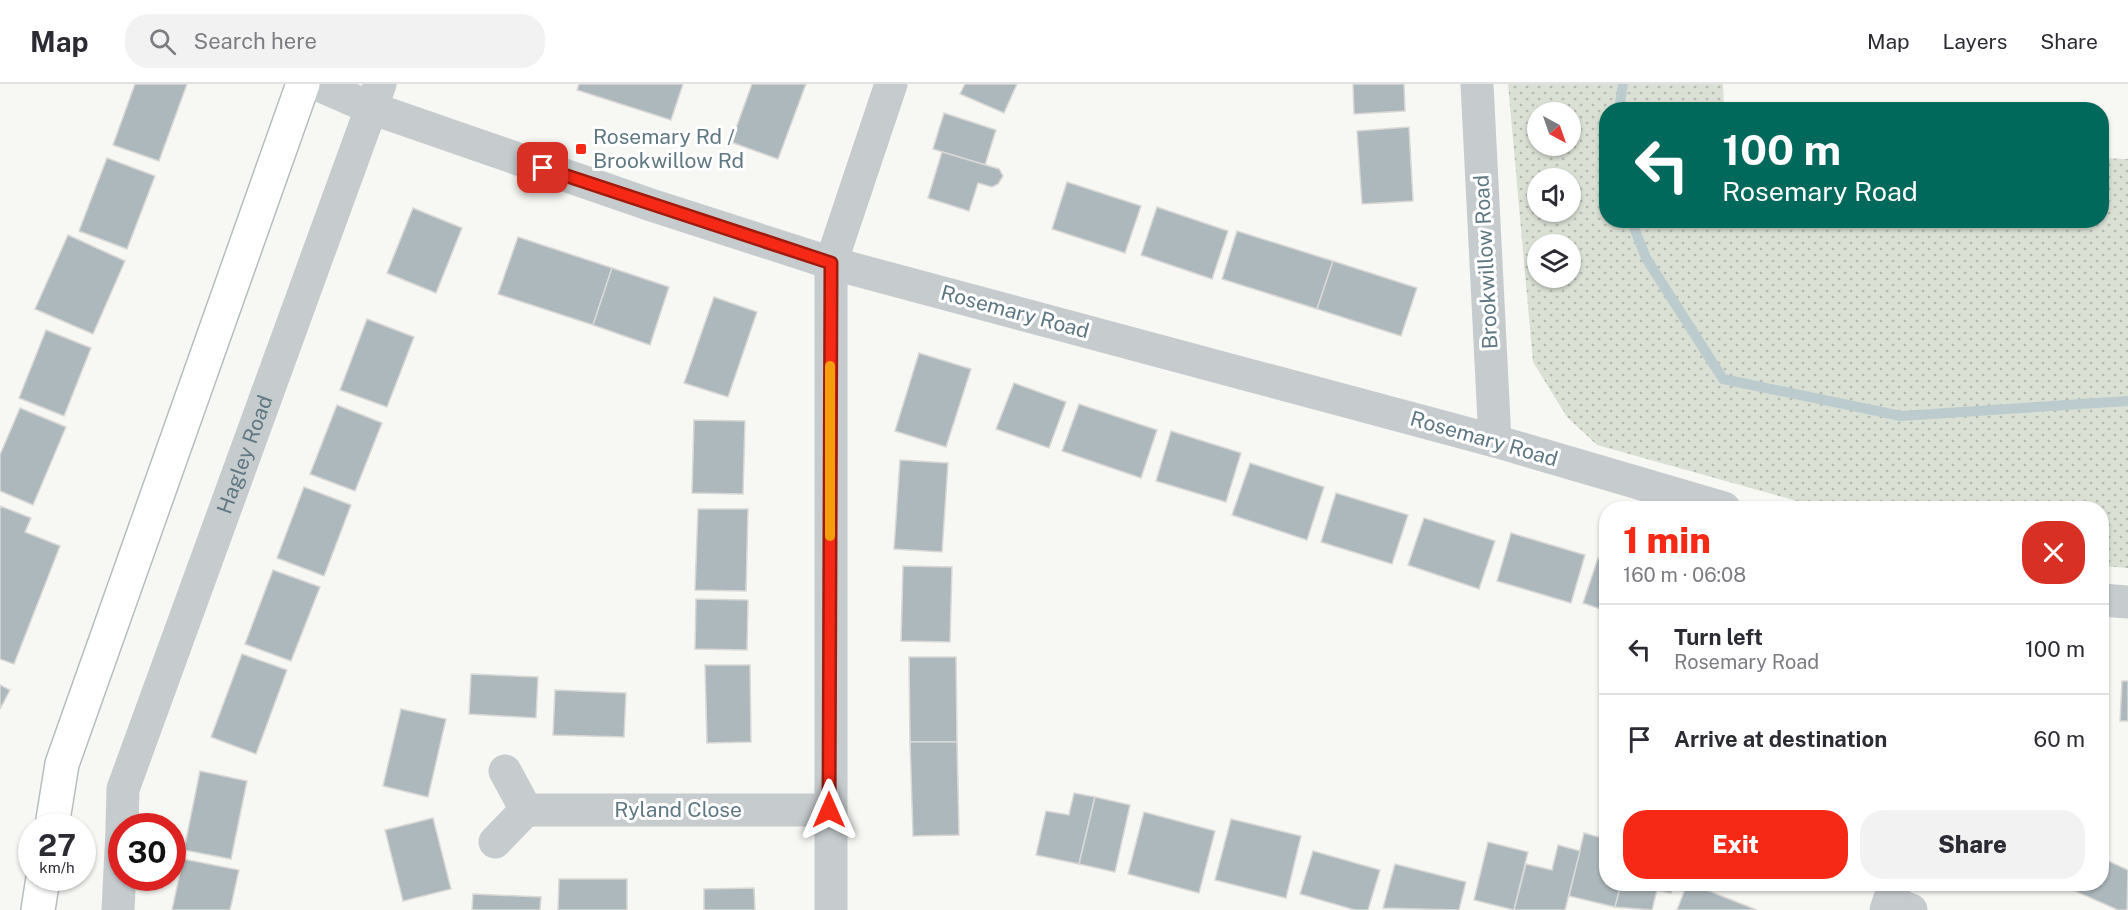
<!DOCTYPE html>
<meta charset="utf-8">
<style>
:root{--surface:#fff;--page:#f2f2f3;--text:#2b2b33;--muted:#7c7c81;--line:#e1e1e2;--accent:#f52916}
body{margin:0;font-family:"Public Sans",sans-serif;background:var(--page);color:var(--text);height:100vh;display:flex;flex-direction:column;font-size:22px;white-space:nowrap}
*{box-sizing:border-box;margin:0}
p{font-size:20px;color:var(--muted)}
.icon{flex:none;width:33px;height:33px;fill:none;stroke:currentColor;stroke-width:2;stroke-linecap:round;stroke-linejoin:round}
.map{position:relative;flex:1;overflow:hidden}
.side{position:absolute;left:1599px;top:417px;width:510px;height:390px;display:flex;flex-direction:column;background:var(--surface);border-radius:24px;box-shadow:0 2px 4px #0004}
.side>*{flex:none}
.top-card{position:absolute;left:1599px;top:18px;width:510px;height:126px;border-radius:24px;box-shadow:0 2px 4px #0004;background:#00695c;color:#fff;overflow:hidden}
.needle{width:39px;rotate:140deg}
.tools{position:absolute;left:1527px;top:18px;display:grid;gap:12px}
.tools a{display:grid;place-items:center;width:54px;height:54px;border-radius:50%;background:var(--surface);box-shadow:0 2px 4px #0004;font-size:30px}
.speed{position:absolute;left:18px;top:729px;display:flex;gap:12px;font-size:30px;font-weight:700;text-align:center}
.speed>*{display:grid;place-content:center;width:78px;height:78px;border-radius:50%;background:var(--surface);box-shadow:0 2px 4px #0004;line-height:1}
.speed small{font-size:15px;font-weight:400}
.speed .limit{border:9px solid #d22;background:#fff;color:#111}
.pin{position:absolute;display:grid;place-items:center;width:51px;height:51px;color:#fff;margin:-26px;border-radius:12px;box-shadow:0 3px 9px #0006}
.me{position:absolute;width:66px;margin:-33px;rotate:0deg;stroke-linejoin:round;filter:drop-shadow(0 0 4px #0008)}
.turn{display:flex;align-items:center;gap:21px;height:126px;padding:0 24px;font-size:27px}
.turn .icon{width:78px;height:78px;stroke-width:2.5}
.turn b{display:block;font-size:42px;line-height:51px}
.round{display:grid;place-items:center;flex:none;width:63px;height:63px;border-radius:24px;background:var(--page)}
.summary{display:flex;align-items:center;justify-content:space-between;height:102px;padding:0 24px}
h1{font-size:36px;font-weight:800;line-height:45px;color:var(--accent)}
.cta{display:flex;gap:12px;margin-top:auto;padding:12px 24px}
.cta a{flex:1;height:69px;border-radius:24px;background:var(--accent);color:#fff;font-size:24px;font-weight:800;line-height:69px;text-align:center}
.cta a+a{background:var(--page);color:var(--text)}
ul{padding:0;list-style:none}
li{display:flex;align-items:center;gap:18px;height:90px;padding:0 24px;border-top:2px solid var(--line)}
li div{flex:1}
li b{display:block;font-size:22px}
li em{font-style:normal}
header{display:flex;align-items:center;gap:36px;box-sizing:border-box;height:84px;padding:0 30px;background:var(--surface);border-bottom:2px solid var(--line)}
header strong{font-size:28px}
nav{display:flex;gap:33px;margin-inline-start:auto;font-size:21px}
.search{width:420px;height:54px;background:var(--page);display:flex;align-items:center;gap:15px;box-sizing:border-box;padding:0 21px;border-radius:24px;color:var(--muted);font-size:22px}
.map>svg:first-child{display:block}
.park{fill:url(#park-dots);fill-rule:evenodd}
.lines{fill:none;stroke-linecap:round;stroke-linejoin:round}
.stream{stroke:#bcccce;stroke-width:10}
.building{fill:#adb8bc;stroke:#d9d8d6;stroke-width:1.5}
.secondary-casing{stroke:#b6bdc1;stroke-width:36}
.minor{stroke:#c6cbce;stroke-width:33}
.tertiary{stroke:#c6cbce;stroke-width:33}
.secondary{stroke:#fff;stroke-width:33}
.route-casing{stroke:#9f1b0e;stroke-width:15}
.route{stroke:#f52916;stroke-width:10}
.slow{stroke:#f59e0b;stroke-width:10}
.poi-dot{fill:#f52916;stroke:#fff;stroke-width:2}
.labels{text-anchor:middle;stroke-width:6;stroke-linejoin:round;paint-order:stroke}
.poi-label{font-size:21px;fill:#5f7882;stroke:#fff;text-anchor:start}
.street-label{font-size:21px;fill:#5f7882;stroke:#fff}
</style>
<header>
<strong>Map</strong>
<div class="search"><svg class="icon" aria-label="search" viewBox="0 0 24 24"><circle cx="10" cy="10" r="6"/><path d="M15 15l6 6"/></svg>Search here</div>
<nav><a>Map</a><a>Layers</a><a>Share</a></nav>
</header>
<div class="map">
<svg width="2128" height="826" viewBox="0 0 2128 826">
<defs>
<pattern id="park-dots" width="8" height="8" patternUnits="userSpaceOnUse" patternTransform="scale(1.5)"><rect width="8" height="8" fill="#dae0d4"/><path d="M2 2h.1M6 6h.1" fill="none" stroke="#b4bab1" stroke-width="1.8" stroke-linecap="round"/></pattern>
</defs>
<rect width="100%" height="100%" fill="#f7f7f4"/>
<!-- park -->
<path class="park" d="M1508 0H1723L1724 25 1606 26V136H2102V74L2128 75V484L2102 482V424H1822L1597 361 1567 333 1533 278ZM1538 28H1570V62H1538ZM1538 94H1570V128H1538ZM1538 160H1570V194H1538Z"/>
<g class="lines">
<!-- stream -->
<g class="stream">
<path d="M1619 26 1623 0"/>
<path d="M1631 136 1646 174 1723 295 1901 332 2128 317"/>
</g>
</g>
<!-- building -->
<g class="building">
<path d="M135 0H187L159 77 113 61Z"/>
<path d="M579 0H683L671 36 577 6Z"/>
<path d="M752 0H806L778 75 731 58Z"/>
<path d="M965 0H1017L1004 29 960 10Z"/>
<path d="M1353 0H1404L1405 27 1354 30Z"/>
<path d="M944 29 996 46 985 81 933 65Z"/>
<path d="M1409 43 1413 117 1362 120 1357 47Z"/>
<path d="M942 68 999 85 1003 92 998 100 992 103 978 99 969 127 928 114Z"/>
<path d="M107 74 155 92 127 165 79 147Z"/>
<path d="M1067 98 1141 122 1125 169 1052 145Z"/>
<path d="M1157 123 1228 147 1212 195 1141 171Z"/>
<path d="M413 124 462 144 436 209 387 189Z"/>
<path d="M1237 147 1333 177 1317 225 1222 195Z"/>
<path d="M68 151 125 177 93 250 35 225Z"/>
<path d="M518 153 612 184 593 241 498 210Z"/>
<path d="M1333 177 1417 204 1401 252 1317 225Z"/>
<path d="M612 184 669 203 650 261 593 241Z"/>
<path d="M714 213 757 228 728 313 684 299Z"/>
<path d="M367 235 414 253 387 323 340 306Z"/>
<path d="M46 246 91 264 64 332 19 314Z"/>
<path d="M919 269 971 285 946 363 895 347Z"/>
<path d="M1014 299 1066 318 1049 364 996 345Z"/>
<path d="M1079 320 1157 346 1141 394 1062 367Z"/>
<path d="M337 321 382 339 355 407 310 390Z"/>
<path d="M20 324 66 343 33 421 0 407V371Z"/>
<path d="M694 336 745 337 743 410 692 409Z"/>
<path d="M1171 347 1241 369 1226 418 1156 397Z"/>
<path d="M900 376 948 379 942 468 894 465Z"/>
<path d="M1250 379 1324 403 1307 456 1232 431Z"/>
<path d="M304 403 351 421 324 492 277 474Z"/>
<path d="M1336 409 1408 431 1392 480 1321 458Z"/>
<path d="M0 422 31 434 25 448 60 462 14 580 0 575Z"/>
<path d="M698 425H748L746 507 695 506Z"/>
<path d="M1424 434 1495 457 1479 505 1408 481Z"/>
<path d="M1511 449 1585 471 1571 519 1497 497Z"/>
<path d="M1598 474 1606 477V527L1583 519Z"/>
<path d="M903 482 952 483 950 558 901 557Z"/>
<path d="M273 486 320 503 291 577 245 560Z"/>
<path d="M696 515 748 516 747 566 695 565Z"/>
<path d="M242 570 287 586 256 670 211 653Z"/>
<path d="M909 573H956L957 658H910Z"/>
<path d="M705 581H750L751 658 707 659Z"/>
<path d="M471 590 538 593 536 634 469 630Z"/>
<path d="M2122 597H2128V637H2120Z"/>
<path d="M0 601 10 606 0 625Z"/>
<path d="M555 606 626 609 624 653 553 651Z"/>
<path d="M401 625 446 635 428 713 383 702Z"/>
<path d="M910 658H957L959 751 913 752Z"/>
<path d="M200 687 247 697 231 775 184 766Z"/>
<path d="M1074 709 1095 713 1079 780 1036 771 1046 727 1069 731Z"/>
<path d="M1095 713 1130 721 1115 788 1079 780Z"/>
<path d="M1144 728 1215 747 1199 809 1128 790Z"/>
<path d="M433 734 451 805 403 817 385 746Z"/>
<path d="M1231 735 1301 752 1286 814 1215 796Z"/>
<path d="M1584 749 1606 755V800H1621L1615 823 1569 812Z"/>
<path d="M1488 758 1528 768 1514 826 1474 816Z"/>
<path d="M1558 761 1580 767 1565 826H1514L1526 780 1552 786Z"/>
<path d="M1313 767 1380 786 1368 826H1355L1300 810Z"/>
<path d="M2102 774 2128 786 2127 826H2118L2075 807 2079 800H2102Z"/>
<path d="M183 775 239 786 230 826H172Z"/>
<path d="M1395 780 1466 798 1459 826 1383 824Z"/>
<path d="M559 795H627V826H558Z"/>
<path d="M1621 800H1673L1671 809 1657 806 1652 826 1615 823Z"/>
<path d="M1687 800H1691L1757 826H1677Z"/>
<path d="M754 804 755 826H704V805Z"/>
<path d="M473 810 541 813 540 826H472Z"/>
</g>
<g class="lines">
<!-- secondary casing -->
<g class="secondary-casing">
<g id="secondary">
<path d="M52 742 62 680 303 0"/>
<path d="M38 826 43 794"/>
</g>
</g>
<!-- minor -->
<g class="minor">
<path d="M1477 0 1495 357"/>
<path d="M526 726H829"/>
<path id="s1" d="M122 742 123 705 380 0"/>
<path d="M495 758 526 726 505 687"/>
<path d="M1889 817 1911 826"/>
<path d="M118 826 122 746"/>
<path d="M831 826V179L891 0"/>
</g>
<!-- tertiary -->
<g class="tertiary">
<path d="M316 0 371 24 651 121 831 179 1495 357 1724 424"/>
<path d="M2102 516 2128 518"/>
<path d="M1886 826 1895 800"/>
</g>
<!-- secondary -->
<use href="#secondary" class="secondary"/>
</g>
<g class="lines">
<!-- route casing -->
<g class="route-casing">
<path id="route" d="M543 84 831 179 829 726"/>
</g>
<!-- route -->
<use href="#route" class="route"/>
<!-- slow -->
<path class="slow" d="M830 452V282"/>
</g>
<!-- markers -->
<rect class="poi-dot" x="575" y="59" width="12" height="12" rx="3"/>
<g class="labels">
<!-- poi labels -->
<g class="poi-label">
<text x="593" y="60">Rosemary Rd /<tspan x="593" dy="24">Brookwillow Rd</tspan></text>
</g>
<!-- street labels -->
<g class="street-label">
<text transform="translate(1486 178) rotate(-93)" y="7">Brookwillow Road</text>
<text transform="translate(1015 228) rotate(15)" y="7">Rosemary Road</text>
<text transform="translate(1484 355) rotate(16)" y="7">Rosemary Road</text>
<text dy="7" stroke="none"><textPath href="#s1" startOffset="393">Hagley Road</textPath></text>
<text x="678" y="733">Ryland Close</text>
</g>
</g>
</svg>
<div class="tools">
<a><svg class="needle" viewBox="-14 -14 28 28"><path d="M0-13l5 13h-10z" fill="#e53935"/><path d="M0 13l5-13h-10z" fill="#7c7c81"/></svg></a>
<a><svg class="icon" aria-label="sound" viewBox="0 0 24 24"><path d="M4 9h4l5-4v14l-5-4H4zM17 9q2 3 0 6"/></svg></a>
<a><svg class="icon" aria-label="layers" viewBox="0 0 24 24"><path d="M12 4l9 5-9 5-9-5zM3 14l9 5 9-5"/></svg></a>
</div>
<div class="speed"><div>27<small>km/h</small></div><div class="limit">30</div></div>
<div class="pin" style="left:543px;top:84px;background:#d93025"><svg class="icon" aria-label="arrive" viewBox="0 0 24 24"><path d="M6 21V4h12l-3 4 3 4H6"/></svg></div>
<svg class="me" style="left:829px;top:726px" viewBox="-20 -20 40 40"><path d="M0-17L14 15 0 8-14 15z" fill="#f52916" stroke="#fff" stroke-width="4"/></svg>
<div class="top-card">
<div class="turn"><svg class="icon" aria-label="left" viewBox="0 0 24 24"><path d="M17 20v-9H6M10 6l-5 5 5 5"/></svg><div><b>100 m</b>Rosemary Road</div></div>
</div>
<section class="side">
<div class="summary"><div><h1>1 min</h1><p>160 m · 06:08</p></div><a class="round" style="background:#d93025;color:#fff"><svg class="icon" aria-label="close" viewBox="0 0 24 24"><path d="M6 6l12 12M18 6L6 18"/></svg></a></div>
<ul>
<li><svg class="icon" aria-label="left" viewBox="0 0 24 24"><path d="M17 20v-9H6M10 6l-5 5 5 5"/></svg><div><b>Turn left</b><p>Rosemary Road</p></div><em>100 m</em></li>
<li><svg class="icon" aria-label="arrive" viewBox="0 0 24 24"><path d="M6 21V4h12l-3 4 3 4H6"/></svg><div><b>Arrive at destination</b></div><em>60 m</em></li>
</ul>
<div class="cta"><a>Exit</a><a>Share</a></div>
</section>
</div>
